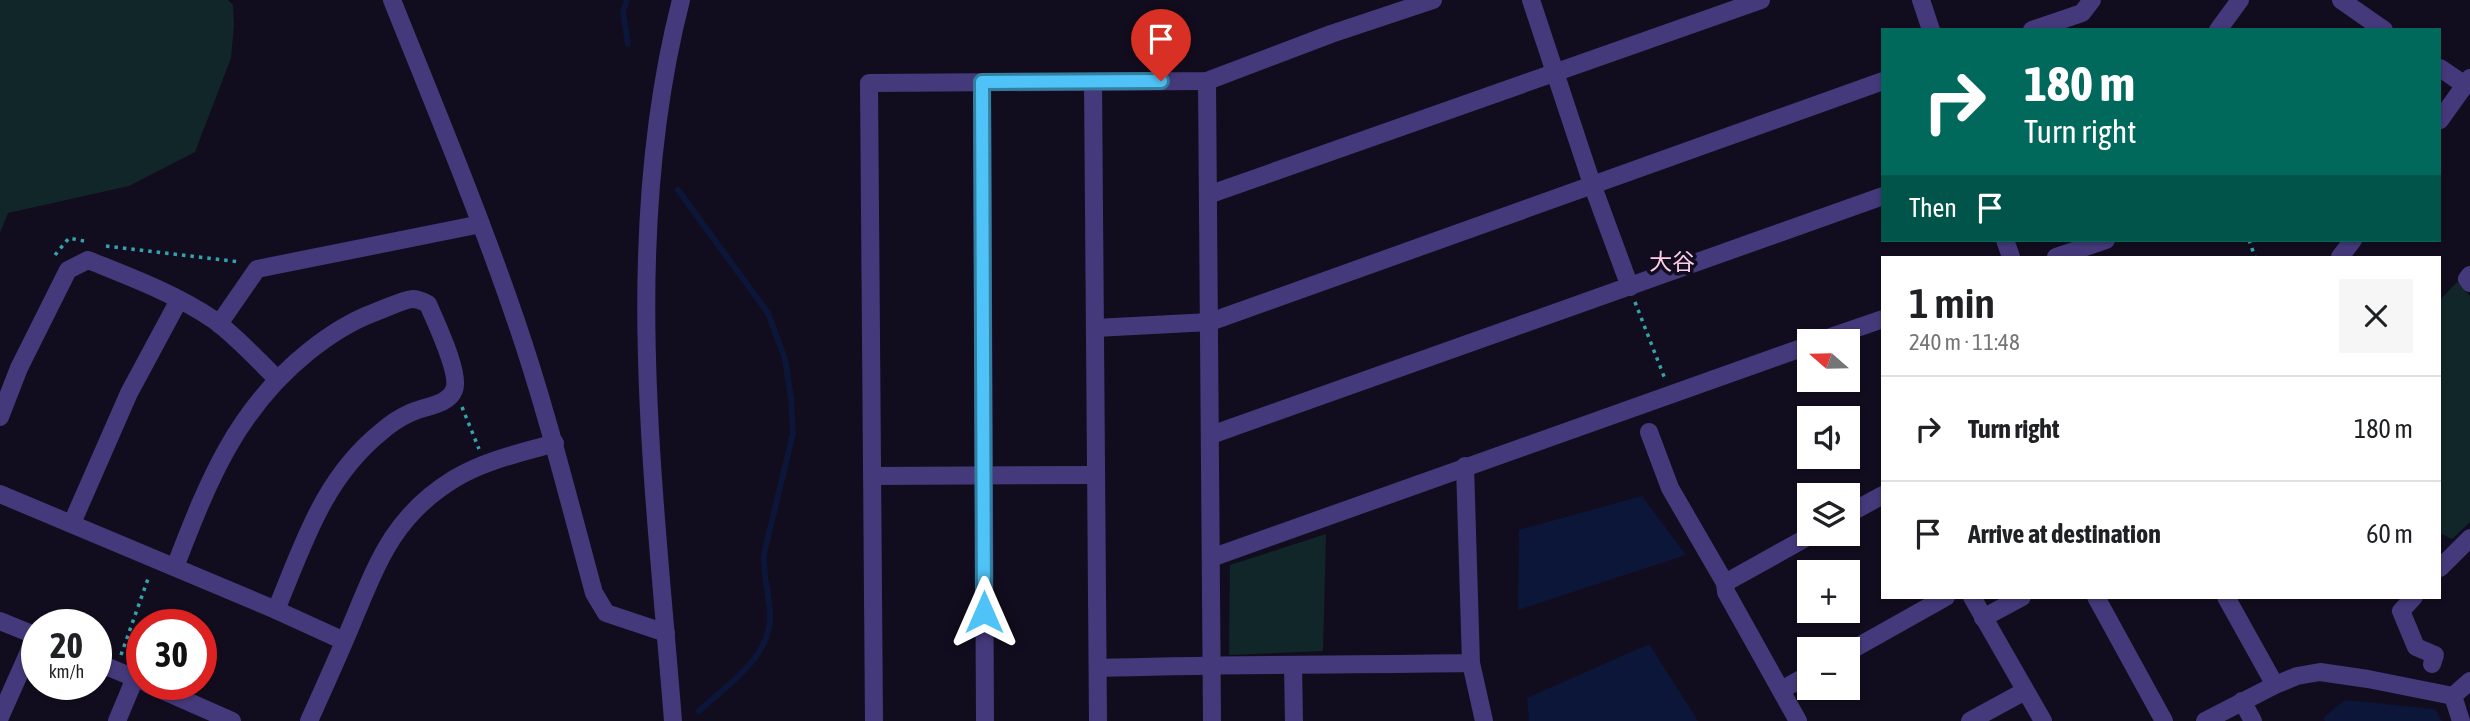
<!DOCTYPE html>
<meta charset="utf-8">
<style>
:root{--surface:#fff;--page:#f6f6f6;--text:#202124;--muted:#757577;--line:#e0e0e0}
body{margin:0;font-family:"Asap Condensed","Noto Sans JP",sans-serif;background:var(--page);color:var(--text);height:100vh;display:flex;flex-direction:column;font-size:26px;white-space:nowrap}
*{box-sizing:border-box;margin:0}
p{font-size:23px;color:var(--muted)}
.icon{flex:none;width:38px;height:38px;fill:none;stroke:currentColor;stroke-width:2;stroke-linecap:round;stroke-linejoin:round}
.map{position:relative;flex:1;overflow:hidden}
.details{position:absolute;left:1881px;top:256px;width:560px;height:343px;display:flex;flex-direction:column;background:var(--surface);border-radius:0px;box-shadow:0 2px 5px #0004}
.details>*{flex:none}
.banner{position:absolute;left:1881px;top:28px;width:560px;height:214px;border-radius:0px;box-shadow:0 2px 5px #0004;background:#00695c;color:#fff;overflow:hidden}
.needle{width:46px;rotate:290deg}
.fabs{position:absolute;left:1797px;top:329px;display:grid;gap:14px}
.fabs a{display:grid;place-items:center;width:63px;height:63px;border-radius:0px;background:var(--surface);box-shadow:0 2px 5px #0004;font-size:35px}
.speed{position:absolute;left:21px;top:609px;display:flex;gap:14px;font-size:35px;font-weight:700;text-align:center}
.speed>*{display:grid;place-content:center;width:91px;height:91px;border-radius:50%;background:var(--surface);box-shadow:0 2px 5px #0004;line-height:1}
.speed small{font-size:18px;font-weight:400}
.speed .limit{border:10px solid #d22;background:#fff;color:#111}
.pin{position:absolute;display:grid;place-items:center;width:60px;height:60px;color:#fff;margin:-72px -30px;border-radius:50% 50% 50% 0;rotate:-45deg;box-shadow:0 0 7px #0007}
.pin .icon{rotate:45deg}
.me{position:absolute;width:77px;margin:-38px;rotate:0deg;stroke-linejoin:round;filter:drop-shadow(0 0 5px #0008)}
.turn{display:flex;align-items:center;gap:24px;height:147px;padding:0 28px;font-size:32px}
.turn .icon{width:91px;height:91px;stroke-width:2.5}
.turn b{display:block;font-size:49px;line-height:60px}
.then{display:flex;align-items:center;height:66px;padding:0 28px;background:#0003;gap:14px;font-size:26px}
.round{display:grid;place-items:center;flex:none;width:74px;height:74px;border-radius:0px;background:var(--page)}
.summary{display:flex;align-items:center;justify-content:space-between;height:119px;padding:0 28px}
h1{font-size:42px;font-weight:600;line-height:52px}
ul{padding:0;list-style:none}
li{display:flex;align-items:center;gap:21px;height:105px;padding:0 28px;border-top:2px solid var(--line)}
li div{flex:1}
li b{display:block;font-size:26px}
li em{font-style:normal}
.map>svg:first-child{display:block}
.green{fill:#102628}
.water{fill:#0b1639}
.lines{fill:none;stroke-linecap:round;stroke-linejoin:round}
.stream{stroke:#0b1639;stroke-width:6}
.path{stroke:#32a4ab;stroke-width:3.5;stroke-dasharray:3.5 5;stroke-linecap:butt}
.minor{stroke:#443a7b;stroke-width:18}
.route-casing{stroke:#337fa1;stroke-width:18}
.route{stroke:#4fc3f7;stroke-width:12}
.labels{text-anchor:middle;stroke-width:7;stroke-linejoin:round;paint-order:stroke}
.quarter-label{font-size:23px;fill:#fdcee7;stroke:#120d1e}
</style>
<div class="map">
<svg width="2470" height="721" viewBox="0 0 2470 721">
<rect width="100%" height="100%" fill="#120d1e"/>
<!-- green -->
<g class="green">
<path d="M0 0H228L233 5 234 26 231 58 195 152 129 186 8 213 0 233Z"/>
<path d="M2457 282 2470 296V522L2452 539 2440 533V300Z"/>
<path d="M1326 534 1323 651 1229 655 1230 565Z"/>
</g>
<!-- water -->
<g class="water">
<path d="M1642 496 1686 555 1518 610 1519 530Z"/>
<path d="M1649 644 1698 721H1529L1527 698Z"/>
<path d="M2345 700 2435 709 2442 721H2325L2323 718Z"/>
</g>
<g class="lines">
<!-- stream -->
<g class="stream">
<path d="M627 0 623 11 628 44"/>
<path d="M678 190 768 313 785 359 791 398 793 433 764 554C763 575 769 594 770 614 772 657 727 685 699 711"/>
</g>
<!-- path -->
<g class="path">
<path d="M2249 240 2255 257"/>
<path d="M106 246 240 262"/>
<path d="M55 255 69 238 84 241"/>
<path d="M1635 302 1665 379"/>
<path d="M462 407 479 449"/>
<path d="M121 655 149 576"/>
</g>
<!-- minor -->
<g class="minor">
<path d="M392 0C434 105 478 210 515 318 546 408 569 501 594 593L606 613 666 633"/>
<path d="M1531 0 1592 184 1630 287"/>
<path d="M1921 0 1931 30"/>
<path d="M2341 0 2384 30"/>
<path d="M2032 30 2082 13 2092 0"/>
<path d="M2218 30 2240 0"/>
<path d="M2440 68 2465 85"/>
<path d="M1207 81 1212 721"/>
<path d="M982 82 985 721"/>
<path d="M1093 82 1098 721"/>
<path d="M2440 120 2470 78"/>
<path d="M1208 195 1761 0"/>
<path d="M2005 240 2011 257"/>
<path d="M2056 257 2106 240"/>
<path d="M2340 257 2353 240"/>
<path d="M2470 275 2467 279 2470 283"/>
<path d="M219 324 257 269 481 224"/>
<path d="M1095 328 1210 322 1883 81"/>
<path d="M1819 341 1883 319"/>
<path d="M0 417 19 368 68 270 88 260C130 277 176 294 214 320 237 337 257 359 277 379"/>
<path d="M1649 432 1670 488 1725 583"/>
<path d="M1211 435 1883 196"/>
<path d="M1465 466 1471 663 1484 721"/>
<path d="M873 476 1095 475"/>
<path d="M0 494 276 610 344 641"/>
<path d="M1848 514 1883 495"/>
<path d="M72 523 129 393 179 300"/>
<path d="M1211 558 1810 345"/>
<path d="M175 567C208 482 235 411 308 352 328 336 349 322 373 313 382 310 404 299 413 299 417 299 424 302 428 304 435 321 461 374 454 390 448 406 422 406 408 414 399 418 389 425 381 432 323 479 304 543 276 610"/>
<path d="M2440 568 2470 538"/>
<path d="M1972 597 2043 721"/>
<path d="M2096 597 2164 721"/>
<path d="M2226 597 2275 685"/>
<path d="M2414 597 2401 611 2416 647 2435 655 2432 664"/>
<path d="M1983 618 2022 597"/>
<path d="M0 621 37 636"/>
<path d="M1848 652 1946 597"/>
<path d="M96 662 142 681"/>
<path d="M1293 666 1294 721"/>
<path d="M1098 668C1222 664 1347 665 1471 663"/>
<path d="M148 684 232 721"/>
<path d="M1781 690 1810 674"/>
<path d="M2453 696 2461 721"/>
<path d="M2453 696 2470 681"/>
<path d="M2242 701 2253 721"/>
<path d="M0 717 36 636"/>
<path d="M117 721 135 678"/>
<path d="M309 721C323 690 337 659 350 628 377 564 392 517 454 479 485 460 521 453 555 443"/>
<path d="M673 721C654 481 620 237 681 0"/>
<path d="M874 721 869 83 1207 81 1331 34 1433 0"/>
<path d="M1798 721 1726 592 1725 583 1813 534"/>
<path d="M1970 721 2025 691"/>
<path d="M2205 721 2275 685 2297 676 2320 672 2368 679 2453 696"/>
</g>
</g>
<g class="lines">
<!-- route casing -->
<g class="route-casing">
<path id="route" d="M984 612 982 82 1161 81"/>
</g>
<!-- route -->
<use href="#route" class="route"/>
</g>
<g class="labels">
<!-- quarter labels -->
<g class="quarter-label">
<text x="1672" y="270">大谷</text>
</g>
</g>
</svg>
<div class="fabs">
<a><svg class="needle" viewBox="-14 -14 28 28"><path d="M0-13l5 13h-10z" fill="#e53935"/><path d="M0 13l5-13h-10z" fill="#757577"/></svg></a>
<a><svg class="icon" aria-label="sound" viewBox="0 0 24 24"><path d="M4 9h4l5-4v14l-5-4H4zM17 9q2 3 0 6"/></svg></a>
<a><svg class="icon" aria-label="layers" viewBox="0 0 24 24"><path d="M12 4l9 5-9 5-9-5zM3 14l9 5 9-5"/></svg></a>
<a>+</a>
<a>−</a>
</div>
<div class="speed"><div>20<small>km/h</small></div><div class="limit">30</div></div>
<div class="pin" style="left:1161px;top:81px;background:#d93025"><svg class="icon" aria-label="arrive" viewBox="0 0 24 24"><path d="M6 21V4h12l-3 4 3 4H6"/></svg></div>
<svg class="me" style="left:984px;top:612px" viewBox="-20 -20 40 40"><path d="M0-17L14 15 0 8-14 15z" fill="#4fc3f7" stroke="#fff" stroke-width="4"/></svg>
<div class="banner">
<div class="turn"><svg class="icon" aria-label="right" viewBox="0 0 24 24"><path d="M7 20v-9h11M14 6l5 5-5 5"/></svg><div><b>180 m</b>Turn right</div></div>
<div class="then">Then<svg class="icon" aria-label="arrive" viewBox="0 0 24 24"><path d="M6 21V4h12l-3 4 3 4H6"/></svg></div>
</div>
<section class="details">
<div class="summary"><div><h1>1 min</h1><p>240 m · 11:48</p></div><a class="round"><svg class="icon" aria-label="close" viewBox="0 0 24 24"><path d="M6 6l12 12M18 6L6 18"/></svg></a></div>
<ul>
<li><svg class="icon" aria-label="right" viewBox="0 0 24 24"><path d="M7 20v-9h11M14 6l5 5-5 5"/></svg><div><b>Turn right</b></div><em>180 m</em></li>
<li><svg class="icon" aria-label="arrive" viewBox="0 0 24 24"><path d="M6 21V4h12l-3 4 3 4H6"/></svg><div><b>Arrive at destination</b></div><em>60 m</em></li>
</ul>
</section>
</div>
